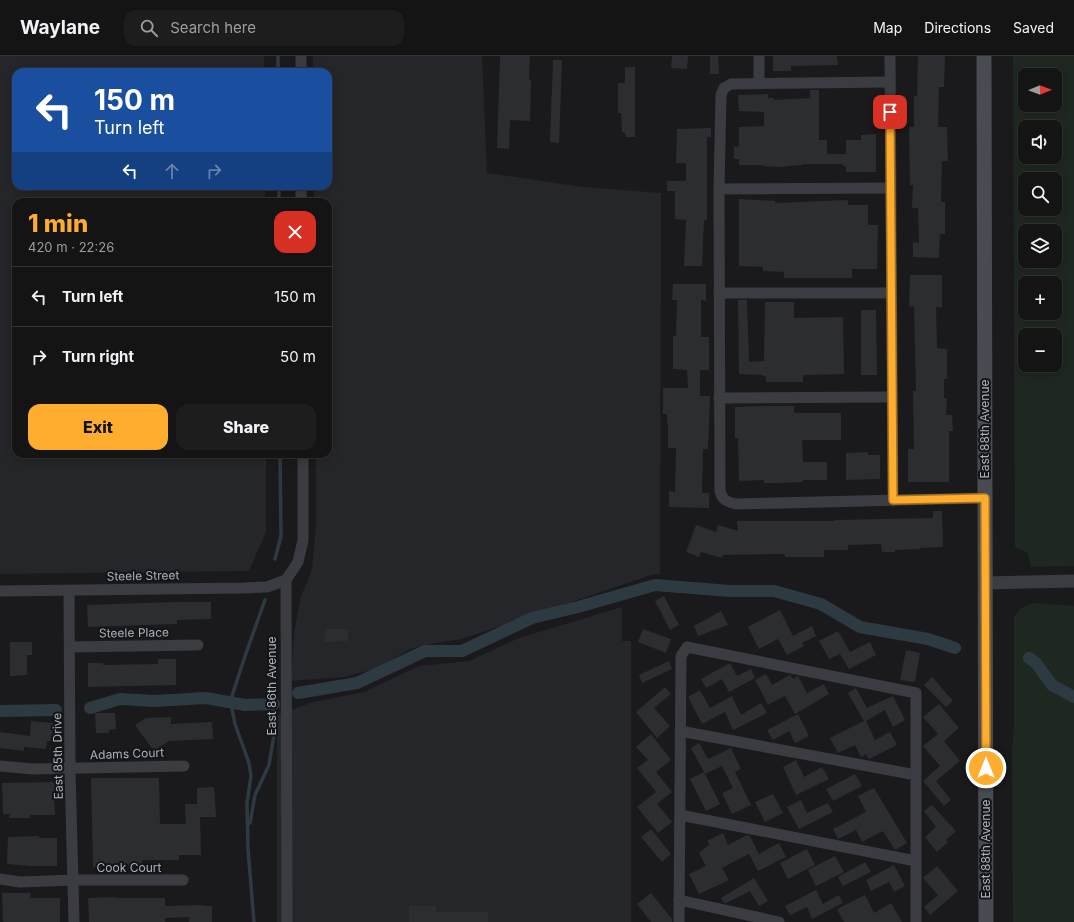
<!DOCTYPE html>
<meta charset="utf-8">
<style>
:root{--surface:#141415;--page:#1d1d1e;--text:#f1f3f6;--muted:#9d9ea0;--line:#333334;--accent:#ffad2f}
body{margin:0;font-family:Inter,sans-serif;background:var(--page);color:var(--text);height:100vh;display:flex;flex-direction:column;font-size:15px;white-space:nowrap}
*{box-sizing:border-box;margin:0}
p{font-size:13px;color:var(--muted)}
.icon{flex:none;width:22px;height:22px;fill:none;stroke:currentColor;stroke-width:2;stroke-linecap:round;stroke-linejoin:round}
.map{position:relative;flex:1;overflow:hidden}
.drawer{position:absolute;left:12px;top:142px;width:320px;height:260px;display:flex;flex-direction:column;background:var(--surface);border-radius:12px;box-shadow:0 2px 10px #0003,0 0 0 1px var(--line)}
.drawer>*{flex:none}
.hud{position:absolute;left:12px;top:12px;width:320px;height:122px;border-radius:12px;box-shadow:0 2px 10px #0003,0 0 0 1px var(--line);background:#1a4fa0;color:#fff;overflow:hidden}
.needle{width:26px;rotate:89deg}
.buttons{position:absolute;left:1018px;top:12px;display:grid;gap:8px}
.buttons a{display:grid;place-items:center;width:44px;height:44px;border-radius:8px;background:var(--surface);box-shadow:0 2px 10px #0003,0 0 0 1px var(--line);font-size:20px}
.pin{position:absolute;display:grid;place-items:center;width:34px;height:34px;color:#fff;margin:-17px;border-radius:8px;box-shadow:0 2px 6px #0006}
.me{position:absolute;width:44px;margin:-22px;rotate:0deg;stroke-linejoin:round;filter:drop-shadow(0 0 3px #0008)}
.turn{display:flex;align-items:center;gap:14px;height:84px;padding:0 16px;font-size:18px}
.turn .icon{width:52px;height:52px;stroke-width:2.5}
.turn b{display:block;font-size:28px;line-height:34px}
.lanes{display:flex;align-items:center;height:38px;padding:0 16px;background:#0003;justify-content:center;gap:20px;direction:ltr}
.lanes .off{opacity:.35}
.round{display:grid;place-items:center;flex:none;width:42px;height:42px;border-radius:12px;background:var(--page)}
.headline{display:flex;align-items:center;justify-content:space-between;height:68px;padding:0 16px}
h1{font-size:24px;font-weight:800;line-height:30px;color:var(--accent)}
.cta{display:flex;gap:8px;margin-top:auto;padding:8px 16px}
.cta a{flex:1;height:46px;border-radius:12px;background:var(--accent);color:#111;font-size:16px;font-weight:800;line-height:46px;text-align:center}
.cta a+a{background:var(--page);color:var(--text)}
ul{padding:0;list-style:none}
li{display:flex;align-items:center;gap:12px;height:60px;padding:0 16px;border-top:1px solid var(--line)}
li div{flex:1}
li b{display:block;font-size:15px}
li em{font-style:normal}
header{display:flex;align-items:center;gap:24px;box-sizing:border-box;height:56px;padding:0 20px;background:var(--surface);border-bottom:1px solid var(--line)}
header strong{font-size:19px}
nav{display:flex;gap:22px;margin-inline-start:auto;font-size:14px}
.search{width:280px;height:36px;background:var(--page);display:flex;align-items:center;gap:10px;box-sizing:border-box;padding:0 14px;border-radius:12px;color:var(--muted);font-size:15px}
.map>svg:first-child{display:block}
.built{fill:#252629}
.green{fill:#1f2820;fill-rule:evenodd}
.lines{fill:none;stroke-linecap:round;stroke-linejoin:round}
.stream{stroke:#2e3a42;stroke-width:3.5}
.canal{stroke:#2e3a42;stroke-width:12}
.building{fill:#2c2d30}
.minor{stroke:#3a3c42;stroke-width:11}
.tertiary{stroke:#3a3c42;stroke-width:13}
.secondary{stroke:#484b52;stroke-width:15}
.route-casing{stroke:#a6701f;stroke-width:10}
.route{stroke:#ffad2f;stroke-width:7}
.labels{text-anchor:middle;stroke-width:4;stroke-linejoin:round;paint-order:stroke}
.street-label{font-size:12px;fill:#abb1bd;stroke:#141517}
</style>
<header>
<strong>Waylane</strong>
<div class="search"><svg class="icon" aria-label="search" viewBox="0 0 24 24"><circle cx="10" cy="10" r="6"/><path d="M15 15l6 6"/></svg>Search here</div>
<nav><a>Map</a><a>Directions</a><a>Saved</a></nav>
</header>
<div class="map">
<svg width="1074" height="866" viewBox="0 0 1074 866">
<rect width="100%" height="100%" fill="#1a1a1c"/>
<!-- built -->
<g class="built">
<path d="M0 0H264V16H16V130H265V146H16V398H266V476L249 515 0 518Z"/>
<path d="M313 0H482L487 117 583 131 661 137 660 518 651 519 462 583 435 587 410 593 378 612 344 621 291 625 294 577 301 540 312 514 316 468V398H328V146H314V130H328V16H313Z"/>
<path d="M622 551V585H631V866H277V659L313 646 364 636 419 610 469 605 519 582Z"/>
</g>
<!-- green -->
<g class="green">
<path d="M1013 0H1074V510L1031 511 1028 497 1015 491ZM1025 19H1055V49H1025ZM1025 71H1055V101H1025ZM1025 123H1055V153H1025ZM1025 175H1055V205H1025ZM1025 227H1055V257H1025ZM1025 279H1055V309H1025Z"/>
<path d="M1033 547 1074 550V866H1013L1012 695 1014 670V561L1021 552Z"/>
</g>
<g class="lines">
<!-- stream -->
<g class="stream">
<path d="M278 0V16"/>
<path d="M279 130V146"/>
<path d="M275 503 281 480 280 398"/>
<path d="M250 767 255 739 269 709 274 679V648"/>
<path d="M254 866 248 793 247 747 251 720 249 707 235 668 232 653V640L244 603 265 544"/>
</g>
<!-- canal -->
<g class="canal">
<path d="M1029 602 1036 607 1052 629 1074 641"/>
<path d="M298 637 357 627 425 595H462L532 562 578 551 655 529 730 535H774L821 548 860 571 928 583 955 592"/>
<path d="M90 652 120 643 154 645 206 642 245 649 274 648"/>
<path d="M0 655 56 654"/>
</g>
</g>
<!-- building -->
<g class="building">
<path d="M500 0H530L529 24H531L530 65 510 64 509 93 497 92Z"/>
<path d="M672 0H688L687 13 671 12Z"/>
<path d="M710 0H718L719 18H710Z"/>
<path d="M773 0H837L838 9 791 10V15H773Z"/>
<path d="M918 0H945L944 31H939L938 71H947L948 105H942L941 146H945V178H940L939 202 913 201V186L919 187 918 152H912L913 129H910L909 71H914V40H917Z"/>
<path d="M553 4H562L559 87 550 86Z"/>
<path d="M625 11H635V81H626L625 77 622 76 621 57H618V27H625Z"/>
<path d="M810 34H819V84H827V98H846V84H861V79L876 78V116H846V110H843V108H803V109L778 111 763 110V109H739V103H734V91L739 90V71L764 70V56L739 55 738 39 768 38V42H774V44L810 42Z"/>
<path d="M711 72V81H707V164H704L702 210H684L686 164 675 163V135H667V125H686V107H676L677 73Z"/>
<path d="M739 143 775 145V147L848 144V149H868V169H878L877 213H852V222H784V216L763 215V211L739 210Z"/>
<path d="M910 219H942V251H936L937 292 947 293V323H944V342H947L946 359H952L953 375H949V426H908V393H914L913 335H916L914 251 909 250Z"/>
<path d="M673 228H706V245L701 244V281H709V314H700V340H710L708 393H703L702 437H709V452L669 451V435L675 436 676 392H668V367H667V358H663V332H688L687 314 673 313V280H676L677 244H672Z"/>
<path d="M738 244H747L749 306 764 305 765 246H794V262L843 261 844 318 803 319V326H766V320H763V319L739 318Z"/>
<path d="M861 254H876L877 319H861Z"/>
<path d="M763 350H794V357H841V384H802L803 406H827V424H803V426L780 427H764V424L739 425 738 382H735V351Z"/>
<path d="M868 396V399H880V423L846 424V397Z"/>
<path d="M933 455H942L943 491 920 492V493L895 494V496H882L881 488 848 489V494H824V501H785V498L723 499 722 502 701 496 699 501 686 496 696 469 716 476 718 469 738 475 737 465H835L834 464 933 462Z"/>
<path d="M664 540 679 569 670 574 655 545Z"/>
<path d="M176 546H211V563L177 564V568L88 571 87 549Z"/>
<path d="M780 554 793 580 812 570 816 580 802 587 804 590 787 599 778 583 759 593 748 571Z"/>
<path d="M721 555 728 569 698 580 694 570Z"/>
<path d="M325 573H348V585L325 586Z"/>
<path d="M643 573 671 583 666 597 638 586Z"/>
<path d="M838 575 850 596 870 586 876 599 849 613 840 598 829 603 819 585Z"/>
<path d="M10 586H32V599H27V619L10 620Z"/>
<path d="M906 594 920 597 915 626 900 624Z"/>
<path d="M158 603H176V629L88 631V607H103V609L158 608Z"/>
<path d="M669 605 672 613 642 627 639 619Z"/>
<path d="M730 607 737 620 751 613 755 622 729 636 722 623 706 632 701 623Z"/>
<path d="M766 618 772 629 790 619 793 623 798 620 807 637 824 628 829 638 795 658 785 640 768 649 755 624Z"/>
<path d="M932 621 953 645 946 651 924 629Z"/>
<path d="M665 631 671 638 654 652 670 670 657 682 636 656Z"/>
<path d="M856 632 867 652 893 640 905 664 893 671 885 654 866 665 875 684 890 676 897 689 869 703 866 698 861 701 855 689 838 697 830 682 864 665 848 637Z"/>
<path d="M700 634 710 652 732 640 741 659 761 647 767 657 733 674 725 656 702 668 688 641Z"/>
<path d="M939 648 959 672 944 685 960 705 936 725 951 744 944 750 923 725 940 710 923 690 938 678 923 661Z"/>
<path d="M95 657H115L116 673 109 674V677H96Z"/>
<path d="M798 658 809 680 795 687 789 675 773 684 767 674Z"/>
<path d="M171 661V668L212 666 213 683 169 685 154 695 135 669 146 662Z"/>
<path d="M31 665 53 667 51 685H47L46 693 24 691V695L0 692V676L30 680Z"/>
<path d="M651 678 671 704 656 716 672 736 657 748 672 766 658 777 637 751 656 736 637 712 648 704 636 691Z"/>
<path d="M699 687 708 703 731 692 741 713 735 716 751 749 732 758 722 737 733 732 722 710 705 718 691 692Z"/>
<path d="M796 704 804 721 822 711 829 723 796 739 783 711Z"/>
<path d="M704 716 720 748 706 755 690 723Z"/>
<path d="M855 718 862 730 833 745 826 733Z"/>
<path d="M91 722H159L160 768H186L185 748H197V732L214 731 216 761H200L201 799H179V804H142V809L93 811Z"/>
<path d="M59 726V737H54L55 759H30V762H9L10 758H3L2 727Z"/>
<path d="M874 732 907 787 895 794 883 775 862 786 856 774 838 783 833 773 866 756 858 740Z"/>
<path d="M773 738 783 757 765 766 755 746Z"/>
<path d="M801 744 807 757 828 747 833 756 799 773 787 751Z"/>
<path d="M932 749 956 775 946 784 948 786 937 796 925 781 936 771 924 755Z"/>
<path d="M651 773 671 798 662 806 641 781Z"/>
<path d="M723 777 728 789 747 779 750 780 759 798 779 787 786 801 758 815 749 798 722 812 729 824 699 838 689 818 706 810 699 797 710 788 707 785Z"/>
<path d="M39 780V782H57V810H30L7 808 8 781Z"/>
<path d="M807 793 815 809 788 823 780 807Z"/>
<path d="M835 800 844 816 816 830 808 814Z"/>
<path d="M865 806 871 816 843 830 838 821Z"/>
<path d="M894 809 905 830 894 836 889 826 871 835 866 824Z"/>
<path d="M937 810 958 835 930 859 924 851 938 839 923 822Z"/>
<path d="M754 822 768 845 759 850 750 835 726 847H724L721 842Z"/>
<path d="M816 834 823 848 839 839 843 847 812 863 807 851 790 859 785 850Z"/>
<path d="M2 837H31L30 842H60V866H3Z"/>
<path d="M651 837 672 863V866H651L637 848Z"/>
<path d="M865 839 874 857 891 847 902 866H844L837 853Z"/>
<path d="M117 841V842H165V850L203 849V850H212V866H189V861L165 862V866H89L88 842Z"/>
<path d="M409 850H436V856H488V866H409Z"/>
</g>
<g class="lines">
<!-- minor -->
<g class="minor">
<path d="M759 0V26"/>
<path d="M890 0 893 445"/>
<path d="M301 16V0"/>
<path d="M890 26 731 28 724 32 721 39 719 133 720 435C722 444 727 446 736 448L985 442"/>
<path d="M301 130V146"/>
<path d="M719 133 890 132"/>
<path d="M719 237H891"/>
<path d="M719 342 892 341"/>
<path d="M69 534 70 713 74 866"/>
<path d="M0 535 243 532 267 531 286 524"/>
<path d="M70 591 198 589"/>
<path d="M680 675 916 719"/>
<path d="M0 710 33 713 184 710"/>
<path d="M680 759 916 805"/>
<path d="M0 823 20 826 74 824H183"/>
<path d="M679 844 779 866"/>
<path d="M287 866 286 524 298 506 303 484V398"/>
<path d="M679 866 681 600 687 591 916 637V866"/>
</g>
<!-- tertiary -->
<path class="tertiary" d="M986 527 1074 525"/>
<!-- secondary -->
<path class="secondary" d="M984 0 986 866"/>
</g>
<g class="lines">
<!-- route casing -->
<g class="route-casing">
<path id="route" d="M890 56 893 444 985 442 986 712"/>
</g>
<!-- route -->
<use href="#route" class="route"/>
</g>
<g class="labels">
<!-- street labels -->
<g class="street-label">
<text transform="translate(985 373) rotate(-90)" y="4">East 88th Avenue</text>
<text transform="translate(143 520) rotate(-1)" y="4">Steele Street</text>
<text transform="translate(134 577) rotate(-1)" y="4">Steele Place</text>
<text transform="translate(272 630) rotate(-90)" y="4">East 86th Avenue</text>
<text transform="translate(127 698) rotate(-2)" y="4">Adams Court</text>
<text transform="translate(58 700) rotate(-91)" y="4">East 85th Drive</text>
<text transform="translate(986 793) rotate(-90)" y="4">East 88th Avenue</text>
<text x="129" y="816">Cook Court</text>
</g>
</g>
</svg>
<div class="buttons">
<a><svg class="needle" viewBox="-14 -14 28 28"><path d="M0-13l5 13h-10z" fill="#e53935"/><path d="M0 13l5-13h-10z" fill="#9d9ea0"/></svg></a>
<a><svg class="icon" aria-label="sound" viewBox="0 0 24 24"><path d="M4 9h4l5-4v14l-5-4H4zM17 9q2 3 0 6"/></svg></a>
<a><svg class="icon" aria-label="search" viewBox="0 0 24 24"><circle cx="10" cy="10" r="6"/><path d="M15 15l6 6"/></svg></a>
<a><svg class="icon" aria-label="layers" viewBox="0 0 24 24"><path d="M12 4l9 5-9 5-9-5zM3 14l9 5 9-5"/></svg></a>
<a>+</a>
<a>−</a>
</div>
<div class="pin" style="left:890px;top:56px;background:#d93025"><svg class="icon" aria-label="arrive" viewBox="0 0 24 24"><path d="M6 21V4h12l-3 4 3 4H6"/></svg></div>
<svg class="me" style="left:986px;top:712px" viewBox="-20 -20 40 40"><circle r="17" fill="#ffad2f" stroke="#fff" stroke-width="3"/><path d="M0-11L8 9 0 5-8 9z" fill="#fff"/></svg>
<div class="hud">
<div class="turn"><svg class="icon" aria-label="left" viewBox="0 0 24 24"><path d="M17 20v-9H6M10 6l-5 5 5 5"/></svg><div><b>150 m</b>Turn left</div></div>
<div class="lanes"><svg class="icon" aria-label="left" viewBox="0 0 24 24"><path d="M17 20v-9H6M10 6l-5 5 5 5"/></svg><svg class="icon off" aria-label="ahead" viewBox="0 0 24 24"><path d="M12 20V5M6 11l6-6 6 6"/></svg><svg class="icon off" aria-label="right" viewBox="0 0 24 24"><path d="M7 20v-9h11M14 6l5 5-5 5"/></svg></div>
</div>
<section class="drawer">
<div class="headline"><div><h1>1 min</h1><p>420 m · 22:26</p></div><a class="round" style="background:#d93025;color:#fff"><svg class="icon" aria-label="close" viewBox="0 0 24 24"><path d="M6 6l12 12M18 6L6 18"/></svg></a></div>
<ul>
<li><svg class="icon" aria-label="left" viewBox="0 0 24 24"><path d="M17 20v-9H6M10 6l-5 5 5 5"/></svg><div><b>Turn left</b></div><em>150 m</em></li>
<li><svg class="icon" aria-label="right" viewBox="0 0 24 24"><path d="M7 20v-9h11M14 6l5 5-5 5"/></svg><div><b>Turn right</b></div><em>50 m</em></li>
</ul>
<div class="cta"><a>Exit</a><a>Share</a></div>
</section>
</div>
